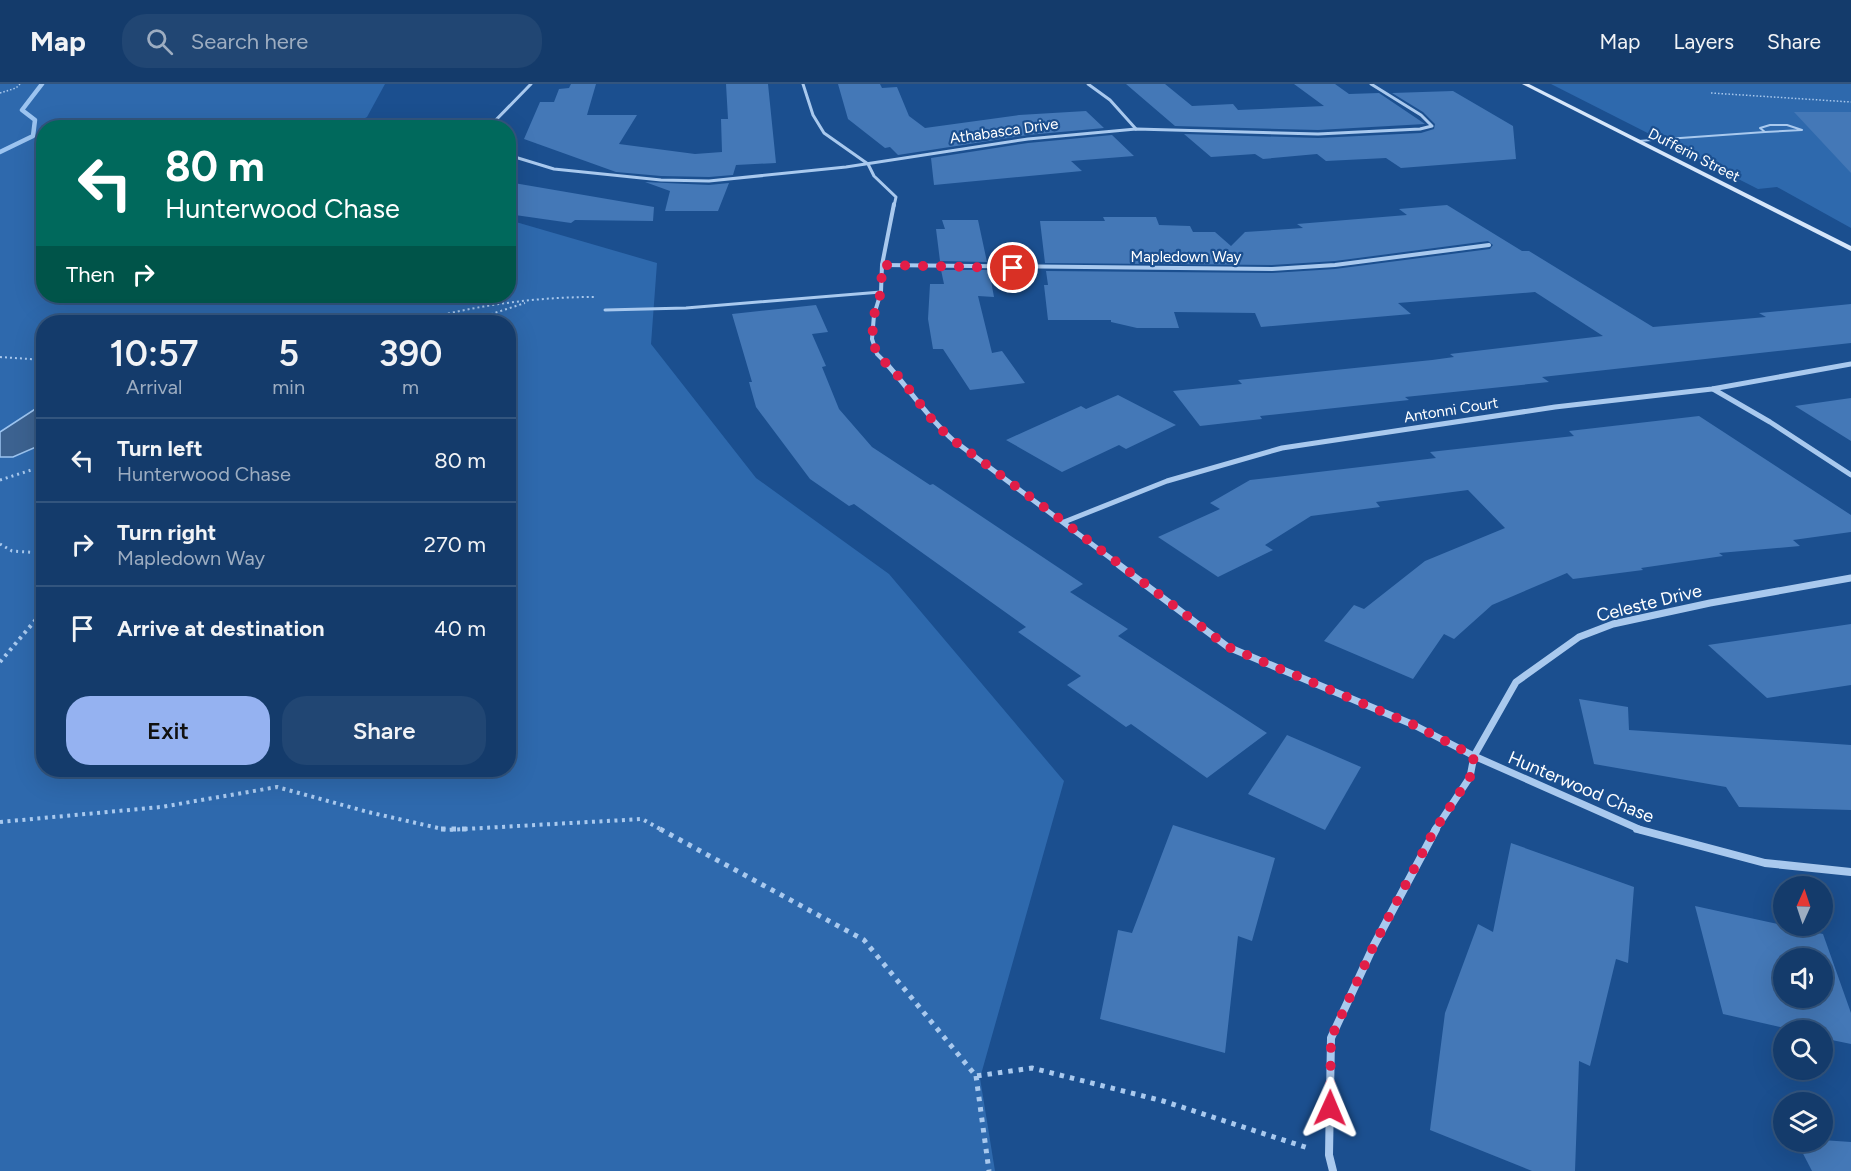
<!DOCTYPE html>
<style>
:root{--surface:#143b6b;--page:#214673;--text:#f1f3f6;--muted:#9dadc1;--line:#33557e;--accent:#95b2f1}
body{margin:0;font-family:Figtree,sans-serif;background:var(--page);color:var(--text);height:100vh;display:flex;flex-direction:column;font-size:22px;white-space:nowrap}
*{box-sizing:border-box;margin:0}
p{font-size:20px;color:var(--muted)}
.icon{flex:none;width:33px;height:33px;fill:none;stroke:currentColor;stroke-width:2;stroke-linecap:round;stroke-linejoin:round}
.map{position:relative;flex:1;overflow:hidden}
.sheet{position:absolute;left:36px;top:231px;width:480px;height:462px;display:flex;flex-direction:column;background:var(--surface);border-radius:24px;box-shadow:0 6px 24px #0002,0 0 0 2px var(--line)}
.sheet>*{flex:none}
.guide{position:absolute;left:36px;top:36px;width:480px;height:183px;border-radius:24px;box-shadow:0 6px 24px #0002,0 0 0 2px var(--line);background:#00695c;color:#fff;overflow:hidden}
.needle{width:39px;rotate:3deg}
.controls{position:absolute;left:1773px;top:792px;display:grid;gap:12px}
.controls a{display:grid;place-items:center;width:60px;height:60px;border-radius:50%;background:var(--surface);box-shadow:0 6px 24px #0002,0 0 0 2px var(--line);font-size:30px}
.pin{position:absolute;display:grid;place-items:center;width:51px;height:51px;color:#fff;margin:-26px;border:3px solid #fff;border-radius:50%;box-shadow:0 2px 6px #0007}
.me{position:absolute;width:66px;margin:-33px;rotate:1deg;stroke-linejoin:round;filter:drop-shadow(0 0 4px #0008)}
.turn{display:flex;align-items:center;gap:21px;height:126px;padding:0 30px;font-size:27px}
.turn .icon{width:78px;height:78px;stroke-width:2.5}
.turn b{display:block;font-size:42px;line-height:51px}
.then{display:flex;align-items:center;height:57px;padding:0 30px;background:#0003;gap:12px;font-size:22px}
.eta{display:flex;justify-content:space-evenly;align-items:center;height:102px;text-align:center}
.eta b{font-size:36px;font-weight:600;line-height:42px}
.button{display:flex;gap:12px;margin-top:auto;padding:12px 30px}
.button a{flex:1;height:69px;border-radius:24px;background:var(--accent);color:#111;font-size:24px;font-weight:600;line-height:69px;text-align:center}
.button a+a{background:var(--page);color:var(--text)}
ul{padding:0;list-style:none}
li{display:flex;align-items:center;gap:18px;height:84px;padding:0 30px;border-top:2px solid var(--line)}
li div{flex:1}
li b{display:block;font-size:22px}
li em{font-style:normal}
header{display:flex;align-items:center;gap:36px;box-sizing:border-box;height:84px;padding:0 30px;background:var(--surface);border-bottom:2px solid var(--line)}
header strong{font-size:28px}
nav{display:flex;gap:33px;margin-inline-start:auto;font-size:21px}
.search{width:420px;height:54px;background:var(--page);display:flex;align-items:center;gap:15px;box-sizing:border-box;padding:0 21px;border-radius:24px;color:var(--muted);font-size:22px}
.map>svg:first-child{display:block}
.green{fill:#2e69ad;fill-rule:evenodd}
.water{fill:#3c6290;stroke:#9cc4f0;stroke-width:1.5}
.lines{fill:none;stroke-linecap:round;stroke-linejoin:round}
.stream{stroke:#9cc4f0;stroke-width:4.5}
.building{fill:#4478b7;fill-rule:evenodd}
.path-far4{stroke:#a9c9ee;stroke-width:1.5;stroke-dasharray:1.5 2;stroke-linecap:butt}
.path-far3{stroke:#a9c9ee;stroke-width:2;stroke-dasharray:2 3;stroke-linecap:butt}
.path-far2{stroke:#a9c9ee;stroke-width:3;stroke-dasharray:2 4;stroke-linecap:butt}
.path-far1{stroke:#a9c9ee;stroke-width:4;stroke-dasharray:3 4.5;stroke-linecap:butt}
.path{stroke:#a9c9ee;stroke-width:5;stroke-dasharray:4.5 6;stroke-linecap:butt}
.service-far1{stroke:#a9c9ee;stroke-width:2}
.service{stroke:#a9c9ee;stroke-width:3}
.minor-far4{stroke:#a9c9ee;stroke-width:3}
.minor-far3{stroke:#a9c9ee;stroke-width:4}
.minor-far2{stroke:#a9c9ee;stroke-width:5}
.minor-far1{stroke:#a9c9ee;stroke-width:7}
.minor{stroke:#a9c9ee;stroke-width:8}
.secondary{fill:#d6e6fa;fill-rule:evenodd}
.route{stroke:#e11d48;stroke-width:10;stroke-dasharray:0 18}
.labels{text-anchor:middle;stroke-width:4.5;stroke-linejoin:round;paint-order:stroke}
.far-street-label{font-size:15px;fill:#fff;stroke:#1b4f8f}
.street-label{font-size:18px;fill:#fff;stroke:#1b4f8f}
</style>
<header>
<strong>Map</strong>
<div class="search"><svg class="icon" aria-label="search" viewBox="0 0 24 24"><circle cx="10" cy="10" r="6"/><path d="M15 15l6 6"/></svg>Search here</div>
<nav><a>Map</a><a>Layers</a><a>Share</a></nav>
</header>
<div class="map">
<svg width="1851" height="1087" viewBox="0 0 1851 1087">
<rect width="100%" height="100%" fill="#1b4f8f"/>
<!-- green -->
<g class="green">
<path d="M0 0H385L367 33 348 43 44 44V212H508L509 136 657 179 651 260 756 394 889 490 1064 697 980 994 995 1087H0ZM44 238H508V686H44Z"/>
<path d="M1551 0H1851V144L1777 103 1758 105Z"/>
</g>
<!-- water -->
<path class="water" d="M43 320V360L13 373H0V348Z"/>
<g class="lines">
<!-- stream -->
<path class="stream" d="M0 68 33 52 35 36 22 26 42 0"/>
</g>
<!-- building -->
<g class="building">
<path d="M571 0H596L587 31H637L619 60 695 70 722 68 721 35H728L726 0H768L776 79 736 81 733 91 709 93 661 92 616 88 524 55 540 18H554L559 5 569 4Z"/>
<path d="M838 0H880L882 4 897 3 909 32 925 44 1019 31 1086 27 1104 44 1028 51 898 71 890 63 885 64 848 35Z"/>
<path d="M1126 0H1165L1192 22 1233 20 1238 26 1324 22 1294 0H1335L1349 10 1379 9 1425 40 1318 46 1175 42Z"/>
<path d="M1453 7 1513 42 1516 75 1401 84 1386 74 1326 77 1317 70 1263 75 1255 70 1211 73 1184 50 1318 54 1421 49 1434 45 1435 40 1423 28 1392 9Z"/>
<path d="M1794 28H1851V89Z"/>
<path d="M1112 51 1134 72 1071 77 1082 87 934 101 931 74 1028 59Z"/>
<path d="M508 98 654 123 653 137 575 136 571 139 508 130Z"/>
<path d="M645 98 709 101 729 99 718 127H665L670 107Z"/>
<path d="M1447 121 1522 167H1529L1653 243 1766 233 1759 229 1851 220V259L1542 293 1549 298 1405 313 1409 316 1260 332 1262 335 1200 342 1173 307 1242 300 1238 296 1432 276 1454 273 1450 270 1603 252 1535 208 1398 219 1411 230 1261 243 1255 229 1174 228 1179 244H1137L1111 238V236H1048L1044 201H1048L1046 187 1272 189 1335 185 1490 165 1493 161 1488 157 1335 177 1272 181 1045 179 1040 137H1105L1103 133H1156L1159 141 1190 142 1193 148H1215L1231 162 1245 148 1303 144 1297 140 1407 131 1399 125Z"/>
<path d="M942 136H978L987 178 940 177 936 145H945Z"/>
<path d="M941 186H989L994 213 978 212 992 269 1002 267 1025 299 970 306 943 265H933L928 235 930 200H944Z"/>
<path d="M816 221 828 248 812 250 826 282 822 283 839 325 872 363 930 401 933 400 1083 500 1070 508 1128 545 1118 552 1267 649 1207 694 1131 640 1126 643 1067 601 1081 592 1018 548 1026 543 854 420 849 422 810 395 756 323 749 298H752L732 230Z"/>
<path d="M1118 311 1176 341 1126 365 1119 361 1062 388 1006 356 1081 322 1086 325Z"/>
<path d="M1851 314V357L1795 322Z"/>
<path d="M1699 332 1851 431V448L1793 456 1800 462 1719 469 1723 472 1641 484 1643 486 1573 495 1567 489 1492 521 1454 555 1444 550 1413 595 1324 557 1354 521 1364 525 1425 477 1505 444 1468 406 1376 418 1380 423 1311 432 1265 461 1273 466 1218 493 1158 453 1220 425 1210 419 1250 396 1436 374 1430 368 1574 352 1569 347Z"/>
<path d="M1851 540V601L1767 614 1708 561Z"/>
<path d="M1579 615 1628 623 1629 646 1851 661V726L1739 723 1726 703 1594 680Z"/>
<path d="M1287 651 1361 683 1325 746 1248 710Z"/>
<path d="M1173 741 1275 774 1252 857 1238 852 1225 969 1100 935 1118 846 1132 849Z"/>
<path d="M1511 759 1634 803 1628 879 1616 875 1590 982 1579 977 1575 1087H1532L1430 1046 1445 929 1478 840 1493 848Z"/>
<path d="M1695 822 1823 850 1851 929V960L1822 954V946H1793L1723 930ZM1784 874H1822V914H1784Z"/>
<path d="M1822 1056 1851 1058V1087H1812L1797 1058Z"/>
</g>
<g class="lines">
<!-- path-far4 -->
<g class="path-far4">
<path d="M0 9 16 4 20 0"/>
<path d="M1711 9 1851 18"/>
</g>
<!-- path-far3 -->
<g class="path-far3">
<path d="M414 238C473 222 532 213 594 213"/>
<path d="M467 238 525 219"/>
<path d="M0 273 44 276"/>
</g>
<!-- path-far2 -->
<g class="path-far2">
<path d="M0 396 44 382"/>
<path d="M0 460 12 467 44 469"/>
</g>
<!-- path-far1 -->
<g class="path-far1">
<path d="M0 578 44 526"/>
<path d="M0 738 161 723 277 703 368 728 447 746 642 735 662 746"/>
</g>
<!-- path -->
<g class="path">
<path d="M441 745H471"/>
<path d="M660 745 864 856 976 992 1032 984 1163 1017 1308 1064"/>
<path d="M976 992 989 1087"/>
</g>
<!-- service-far1 -->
<g class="service-far1">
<path d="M1770 41H1787L1802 46 1765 48 1760 44Z"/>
<path d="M1638 57 1765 48"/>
</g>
<!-- service -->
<path class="service" d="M605 226 686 224 881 208"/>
<!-- minor-far4 -->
<g class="minor-far4">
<path d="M803 0 813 31 824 49 868 80 874 92 896 113 894 122"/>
<path d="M1088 0 1110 16 1136 45"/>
<path d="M488 44 531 0"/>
<path d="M508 71 554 85 661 96 709 97 846 83 1028 55 1136 45 1318 50 1420 45 1432 42 1421 31 1371 0"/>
</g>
<!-- minor-far3 -->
<g class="minor-far3">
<path d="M882 181 1272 185 1335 181 1489 161"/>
<path d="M886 279 877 270 872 255 874 231 881 208 882 181 894 120"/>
</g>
<!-- minor-far2 -->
<g class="minor-far2">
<path d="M884 277C908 303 927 333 953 356L1121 482"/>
<path d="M1713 305 1770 338 1851 391"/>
<path d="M1064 438 1167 397 1282 364 1555 323 1712 305 1851 280"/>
</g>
<!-- minor-far1 -->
<g class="minor-far1">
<path d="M1119 481 1228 563 1414 641 1474 672 1641 746"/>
<path d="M1435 746 1470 693 1474 672 1516 598 1579 553 1613 540 1710 519 1851 494"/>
</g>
<!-- minor -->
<g class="minor">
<path d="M1637 745 1765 779 1851 788"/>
<path d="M1333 1087 1329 1071 1331 954 1374 861 1436 745"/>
</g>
<!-- secondary -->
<path class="secondary" d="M1522 0H1529L1851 162V167Z"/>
</g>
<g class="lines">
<!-- route -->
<path class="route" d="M1013 184 882 181 881 208 874 231 872 255 877 270 902 296 936 341 953 356 1064 438 1228 563 1414 641 1474 672 1470 693 1434 747 1374 861 1331 954 1330 1024"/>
</g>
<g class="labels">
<!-- far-street labels -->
<g class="far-street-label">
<text transform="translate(1004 47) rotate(-8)" y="5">Athabasca Drive</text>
<text transform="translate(1694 71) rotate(27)" y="5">Dufferin Street</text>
<text x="1186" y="178">Mapledown Way</text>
<text transform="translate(1451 326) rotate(-9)" y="5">Antonni Court</text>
</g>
<!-- street labels -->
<g class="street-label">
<text transform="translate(1649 519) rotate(-14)" y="6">Celeste Drive</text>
<text transform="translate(1581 703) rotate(23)" y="6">Hunterwood Chase</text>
</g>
</g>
</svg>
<div class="controls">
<a><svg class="needle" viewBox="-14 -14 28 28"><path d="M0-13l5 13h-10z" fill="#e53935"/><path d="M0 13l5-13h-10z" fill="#9dadc1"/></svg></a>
<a><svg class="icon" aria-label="sound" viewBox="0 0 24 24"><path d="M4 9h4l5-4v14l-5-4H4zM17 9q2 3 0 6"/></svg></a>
<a><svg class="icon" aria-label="search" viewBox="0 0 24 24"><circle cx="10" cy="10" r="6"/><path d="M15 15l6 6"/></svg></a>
<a><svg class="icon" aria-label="layers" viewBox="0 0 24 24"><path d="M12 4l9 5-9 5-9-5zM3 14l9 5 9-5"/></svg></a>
</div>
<div class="pin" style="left:1013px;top:184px;background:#d93025"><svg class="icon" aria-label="arrive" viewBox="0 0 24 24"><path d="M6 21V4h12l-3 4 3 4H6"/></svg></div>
<svg class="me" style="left:1330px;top:1024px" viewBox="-20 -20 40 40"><path d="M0-17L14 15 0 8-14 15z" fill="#e11d48" stroke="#fff" stroke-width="4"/></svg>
<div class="guide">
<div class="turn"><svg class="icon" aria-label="left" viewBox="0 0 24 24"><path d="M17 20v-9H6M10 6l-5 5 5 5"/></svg><div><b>80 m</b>Hunterwood Chase</div></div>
<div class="then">Then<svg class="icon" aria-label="right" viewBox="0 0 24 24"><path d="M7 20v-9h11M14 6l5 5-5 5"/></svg></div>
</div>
<section class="sheet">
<div class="eta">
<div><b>10:57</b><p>Arrival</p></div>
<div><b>5</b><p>min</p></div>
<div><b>390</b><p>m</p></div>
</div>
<ul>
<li><svg class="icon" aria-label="left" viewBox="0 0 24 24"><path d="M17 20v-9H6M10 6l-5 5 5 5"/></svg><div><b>Turn left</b><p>Hunterwood Chase</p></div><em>80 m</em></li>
<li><svg class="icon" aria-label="right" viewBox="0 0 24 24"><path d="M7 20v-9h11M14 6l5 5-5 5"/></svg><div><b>Turn right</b><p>Mapledown Way</p></div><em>270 m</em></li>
<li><svg class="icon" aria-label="arrive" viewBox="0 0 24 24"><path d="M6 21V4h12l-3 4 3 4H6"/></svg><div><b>Arrive at destination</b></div><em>40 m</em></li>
</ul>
<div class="button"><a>Exit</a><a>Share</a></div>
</section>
</div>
